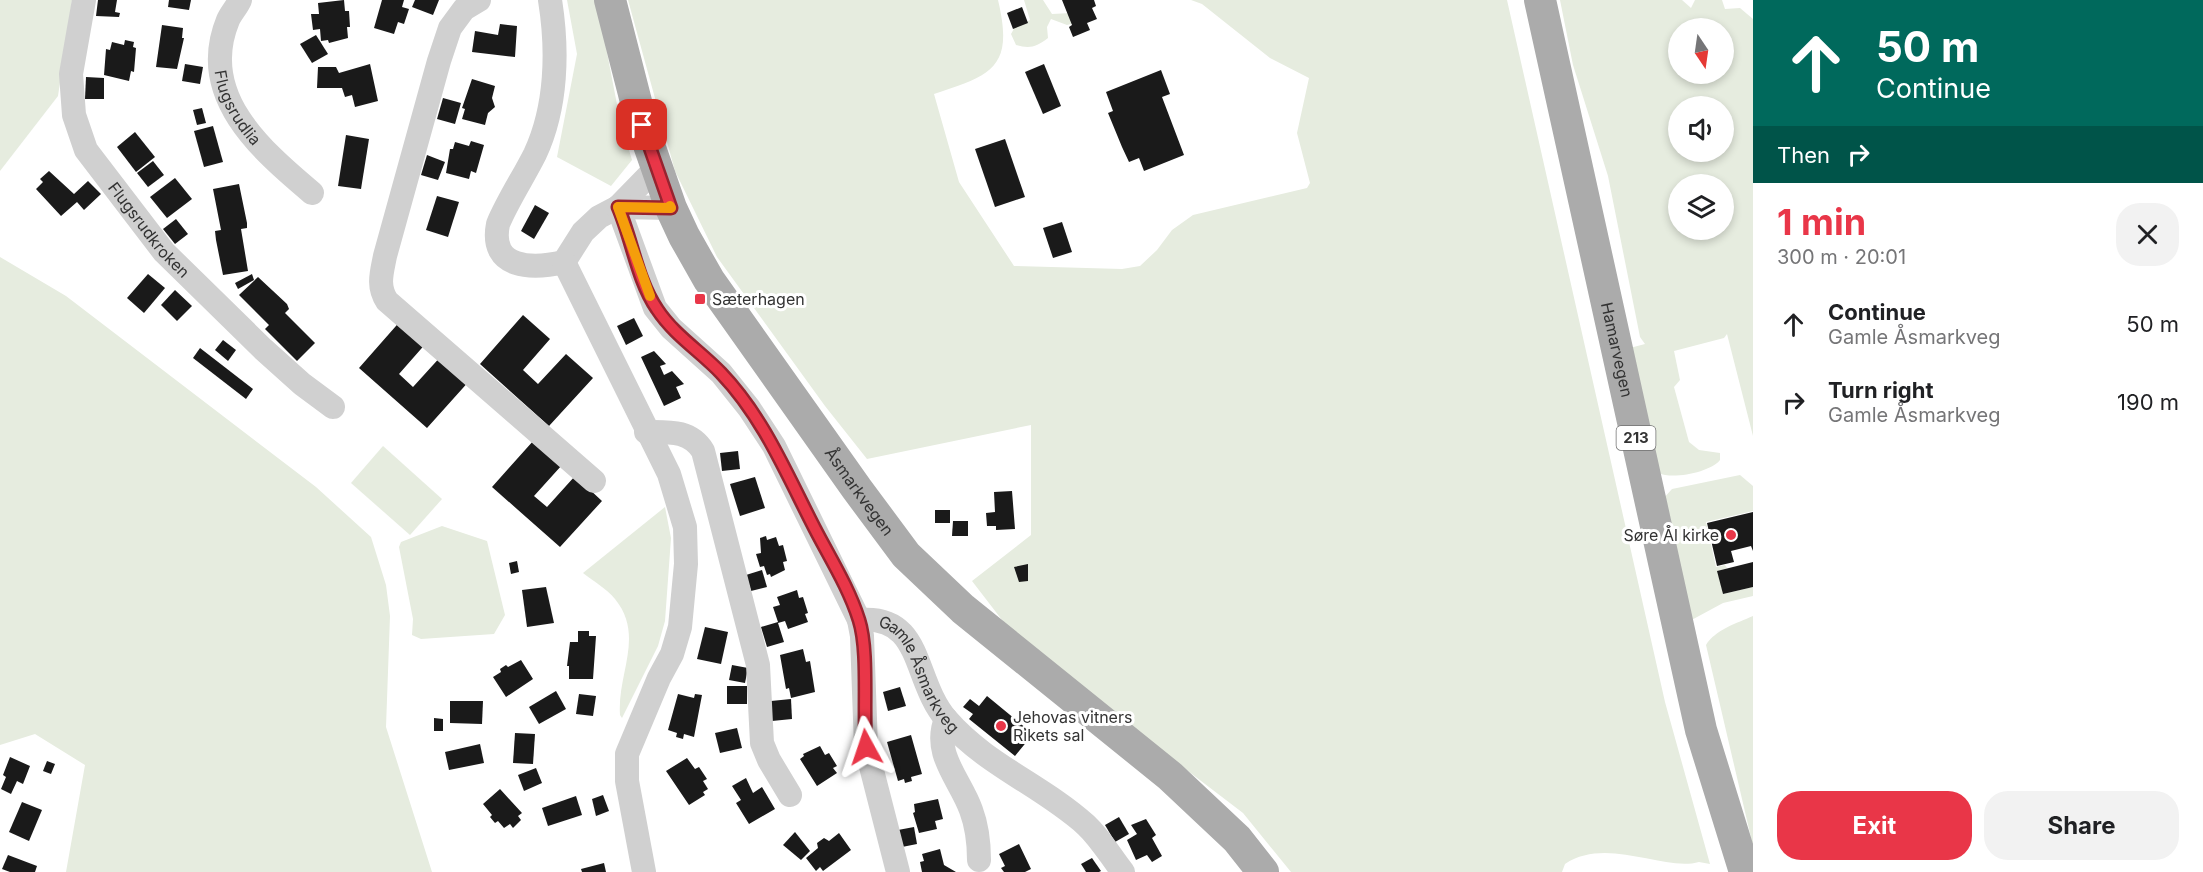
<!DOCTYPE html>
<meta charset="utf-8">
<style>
:root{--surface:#fff;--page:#f2f2f2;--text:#202124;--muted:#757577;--accent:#e93648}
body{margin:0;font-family:Inter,sans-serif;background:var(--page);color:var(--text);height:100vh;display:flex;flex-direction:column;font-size:22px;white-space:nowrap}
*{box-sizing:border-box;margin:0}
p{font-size:20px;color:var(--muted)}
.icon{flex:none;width:33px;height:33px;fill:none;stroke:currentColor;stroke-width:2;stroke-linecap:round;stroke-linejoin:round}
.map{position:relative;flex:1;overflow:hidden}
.drawer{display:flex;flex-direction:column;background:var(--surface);width:450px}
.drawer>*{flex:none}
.banner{background:#00695c;color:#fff;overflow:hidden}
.needle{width:39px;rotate:167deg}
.tools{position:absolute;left:1668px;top:18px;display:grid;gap:12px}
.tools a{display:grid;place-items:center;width:66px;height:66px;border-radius:50%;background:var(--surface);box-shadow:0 3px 9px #0003;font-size:30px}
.pin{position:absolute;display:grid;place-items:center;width:51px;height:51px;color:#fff;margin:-26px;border-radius:12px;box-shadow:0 3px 9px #0006}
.me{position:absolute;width:66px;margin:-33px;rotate:355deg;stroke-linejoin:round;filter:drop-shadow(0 0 4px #0008)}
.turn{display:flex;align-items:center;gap:21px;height:126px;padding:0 24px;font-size:27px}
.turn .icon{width:78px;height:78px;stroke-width:2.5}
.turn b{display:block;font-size:42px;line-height:51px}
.then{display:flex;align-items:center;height:57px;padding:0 24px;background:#0003;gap:12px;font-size:22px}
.round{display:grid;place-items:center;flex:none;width:63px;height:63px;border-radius:24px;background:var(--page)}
.summary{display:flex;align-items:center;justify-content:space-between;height:102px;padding:0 24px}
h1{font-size:36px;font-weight:700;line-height:45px;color:var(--accent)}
.action{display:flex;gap:12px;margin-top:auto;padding:12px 24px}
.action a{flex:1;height:69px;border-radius:24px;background:var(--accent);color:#fff;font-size:24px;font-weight:700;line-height:69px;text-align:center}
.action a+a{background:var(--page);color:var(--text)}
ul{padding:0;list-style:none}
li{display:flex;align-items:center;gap:18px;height:78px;padding:0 24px}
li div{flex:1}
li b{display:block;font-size:22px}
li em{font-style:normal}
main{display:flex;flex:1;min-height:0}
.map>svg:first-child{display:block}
.green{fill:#e6ecdf;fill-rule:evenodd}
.building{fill:#1a1a1a}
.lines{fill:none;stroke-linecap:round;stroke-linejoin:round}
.minor{stroke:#d0d0d0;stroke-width:24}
.major{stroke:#ababab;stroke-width:32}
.route-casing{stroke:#97232f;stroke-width:15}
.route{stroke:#e93648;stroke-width:10}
.slow{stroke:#f59e0b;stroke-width:10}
.poi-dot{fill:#e93648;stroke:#fff;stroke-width:2}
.labels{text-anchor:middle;stroke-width:6;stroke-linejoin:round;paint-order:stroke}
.shield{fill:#fff;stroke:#707070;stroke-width:1.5}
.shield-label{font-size:15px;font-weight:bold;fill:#333}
.street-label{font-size:16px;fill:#333;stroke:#fff}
.poi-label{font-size:16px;fill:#333;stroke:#fff;text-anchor:start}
</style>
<main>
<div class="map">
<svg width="1753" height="872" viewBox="0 0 1753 872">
<rect width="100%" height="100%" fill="#fff"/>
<!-- green -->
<g class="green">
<path d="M0 0H72L58 96 0 171Z"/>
<path d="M567 0H595L599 11 620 120 632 160 611 186 557 157 577 54Z"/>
<path d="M628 0H998C1014 67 993 75 934 94L959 182 1014 266 1122 269 1140 266 1157 250 1172 230 1193 215 1307 188 1310 183 1297 133 1309 78 1270 58 1202 4 1191 0H1507L1665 702 1710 864 1699 862C1664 872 1607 836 1565 864L1562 872H1291L1243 813 1019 642 972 581 1031 535V425L867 459 825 406 717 257 675 171Z"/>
<path d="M1024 0H1043L1052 14 1071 13 1075 23 1067 25 1051 19 1047 27 1048 38C1036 47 1030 49 1016 45L1011 34 1015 27 1030 20Z"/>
<path d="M1560 0H1682L1691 8 1695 0H1722L1725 9 1740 8 1753 19V436L1727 334 1724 338 1674 351 1680 380 1674 387 1689 442 1699 450 1720 453V460C1711 472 1672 480 1659 473L1626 349 1645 344 1640 337 1608 176 1573 65ZM1678 28H1724V74H1678ZM1678 106H1724V152H1678ZM1678 184H1724V230H1678Z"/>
<path d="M0 257 66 296 316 487 371 537 386 585 390 616 386 727 432 872H66L85 765 35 734 0 745Z"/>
<path d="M383 446 442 499 410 535 351 483Z"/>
<path d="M1740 475 1753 486V511L1706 522 1716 567 1725 565 1727 568 1718 571 1723 594 1753 587V596L1723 603 1686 623 1663 499 1672 489Z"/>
<path d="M665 507 671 538 665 621 658 646 622 718 620 715C617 673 645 636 615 599 607 589 593 581 583 573Z"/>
<path d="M442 526 487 541 505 615 494 634 421 639 412 635 413 619 399 547 401 542Z"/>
<path d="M1753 616V846L1706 645C1715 630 1737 623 1753 616Z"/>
</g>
<!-- building -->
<g class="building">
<path d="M98 0H117L115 12 120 13 119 17 96 16Z"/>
<path d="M169 0H191L189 10 168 7Z"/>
<path d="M344 0 345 11H349L350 27H347L348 38 329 43 328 40 321 41 320 29 313 30 311 14H319L318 3Z"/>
<path d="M382 0H404L402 7 409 9 404 24 398 22 394 34 374 28Z"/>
<path d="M415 0H439L433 15 412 7Z"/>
<path d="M1062 0H1094L1096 6 1092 8 1097 19 1087 23 1090 30 1073 37 1069 27 1072 25Z"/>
<path d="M1022 7 1028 23 1013 29 1007 13Z"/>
<path d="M500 24 517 26 515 57 472 52 475 31 498 35Z"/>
<path d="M162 25 183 28 182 38H184L177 69 156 67Z"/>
<path d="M316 35 328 54 312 63 300 44Z"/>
<path d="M125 40 134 42 133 47 136 48 134 72 131 71 129 81 104 75 106 49 110 50 112 42 124 45Z"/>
<path d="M185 64 203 67 200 84 182 81Z"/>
<path d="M370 64 378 101 355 107 352 95 345 97 342 88H317L318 67H336L339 73Z"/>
<path d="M1044 64 1061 106 1043 114 1025 72Z"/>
<path d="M1161 70 1170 94 1162 97 1184 155 1144 171 1139 158 1129 162 1122 147 1108 113 1113 111 1106 92Z"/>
<path d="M86 77 104 78V99H85Z"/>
<path d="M472 79 495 86 492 98 495 107 488 113 485 125 462 119 465 109 462 108Z"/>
<path d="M443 98 461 103 455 124 437 119Z"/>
<path d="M202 108 206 123 197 125 193 110Z"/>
<path d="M213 126 223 162 204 167 194 131Z"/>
<path d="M135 132 155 157 136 172 117 147Z"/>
<path d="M346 135 369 139 361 189 338 186Z"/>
<path d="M1005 139 1025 197 995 207 975 149Z"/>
<path d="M471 141 484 145 476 173 471 171 469 179 446 173 450 149H453L455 142 469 146Z"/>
<path d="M427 155 445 162 438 180 421 175Z"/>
<path d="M153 161 164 175 148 187 137 173Z"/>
<path d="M49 171 74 194 88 181 101 194 84 210 77 202 61 216 36 189 43 182 40 179Z"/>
<path d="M175 178 192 199 167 218 150 197Z"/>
<path d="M239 184 247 223V228L241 229 248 271 223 275 216 240 215 231 221 230 213 189Z"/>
<path d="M437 196 459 202 448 237 426 230Z"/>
<path d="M535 205 549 213 534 239 521 231Z"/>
<path d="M176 219 188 234 175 244 163 229Z"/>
<path d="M1062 222 1072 252 1053 258 1043 228Z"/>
<path d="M148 274 165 288 144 313 127 298Z"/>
<path d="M252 274 254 280 238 289 235 283Z"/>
<path d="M258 277 287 304 289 309 285 313 315 343 297 361 265 329 269 325 239 295Z"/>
<path d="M175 290 192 306 177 321 161 305Z"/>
<path d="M523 315 550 339 523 370 538 384 566 354 593 378 549 426 480 364Z"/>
<path d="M403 318 428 341 399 374 413 387 443 354 471 379 427 428 359 368Z"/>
<path d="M634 318 643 336 626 345 617 326Z"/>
<path d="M223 340 236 350 228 361 215 350Z"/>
<path d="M200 348 253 389 246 399 193 358Z"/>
<path d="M654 351 666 364 660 366 664 375 672 371 684 384 676 387 681 398 664 406 641 357Z"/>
<path d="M534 440 562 465 534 496 547 507 575 476 602 501 560 547 492 487Z"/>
<path d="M738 451 740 469 722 471 720 453Z"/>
<path d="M755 477 765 508 740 516 730 484Z"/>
<path d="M1012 491 1015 529 996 530V526H987L986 513 995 512 994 492Z"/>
<rect x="935" y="510" width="15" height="13"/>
<path d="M1753 512V551L1751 546 1731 551 1734 562 1717 566 1707 523Z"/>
<path d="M953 521H968V536H952Z"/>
<path d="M766 536 767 540 776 537 779 546 783 545 787 561 783 562 785 570 771 577 770 574 767 575 764 566 760 567 756 554 761 553 760 538Z"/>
<path d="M517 561 519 572 511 574 509 563Z"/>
<path d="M1753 562V587L1723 594 1717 571Z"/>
<path d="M1028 564V581L1019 582 1014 567Z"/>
<path d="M762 570 767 587 751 591 746 575Z"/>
<path d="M546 587 554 623 527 627 522 590Z"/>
<path d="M797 590 799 598 803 597 808 613 805 614 808 622 788 629 785 621 778 623 784 642 767 647 761 627 778 622 773 607 780 605 777 597Z"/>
<path d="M705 627 728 632 721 664 697 659Z"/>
<path d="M578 631H589V636H596L593 679H569V666H567L570 642H578Z"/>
<path d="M803 649 806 662 810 661 815 692 791 698 789 688 786 689 780 655Z"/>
<path d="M521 660 533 679 506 697 493 677 501 672 500 669 506 665 508 667Z"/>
<path d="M732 665 748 668 745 683 729 680Z"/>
<rect x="727" y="686" width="20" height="18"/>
<path d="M900 687 906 706 888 711 883 692Z"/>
<path d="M556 691 566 709 539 724 529 707Z"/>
<path d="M579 694 596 696 593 716 576 714Z"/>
<path d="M678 694 694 698 695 694 702 695 694 737 684 734 683 739 676 737 677 733 668 730Z"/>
<path d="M987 696 1033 734 1015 756 969 719 973 714 963 707 970 699 979 706Z"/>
<path d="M791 699 792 719 772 721 771 701Z"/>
<path d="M450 701H483L482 724 450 723Z"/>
<path d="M434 718 443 719V731H434Z"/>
<path d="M737 728 742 748 720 753 715 733Z"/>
<path d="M515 733 535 734 533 764 513 763Z"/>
<path d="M911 735 922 774 911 777 912 781 905 783 904 779 898 781 887 742Z"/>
<path d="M480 744 484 763 449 770 445 752Z"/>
<path d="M820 746 825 755 829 753 837 766 833 768 837 773 817 786 800 759 804 756 803 754Z"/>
<path d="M10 757 30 766 23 784 17 781 11 794 1 789 6 777 3 775Z"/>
<path d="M687 758 695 769 699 767 707 779 703 781 708 789 703 792 705 795 689 805 666 771Z"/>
<path d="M47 761 55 764 51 774 43 771Z"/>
<path d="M536 768 542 783 524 791 518 775Z"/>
<path d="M746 778 753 793 762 787 775 809 749 824 736 803 741 800 732 786Z"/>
<path d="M500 789 522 813 518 816 521 820 513 828 510 824 504 828 498 821 495 823 490 817 492 815 483 804Z"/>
<path d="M603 795 609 811 596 816 592 799Z"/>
<path d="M576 796 582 815 548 826 542 808Z"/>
<path d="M938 799 943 819 935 821 937 829 919 833 913 813 915 812 914 804Z"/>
<path d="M22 802 42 810 29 841 9 832Z"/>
<path d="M1119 817 1129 834 1115 842 1105 825Z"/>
<path d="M1146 819 1156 835 1152 838 1162 856 1152 862 1147 855 1136 860 1127 840 1137 834 1131 825Z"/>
<path d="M914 827 917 844 902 847 898 830Z"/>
<path d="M795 832 810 851 801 860 783 845Z"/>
<path d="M839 833 851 850 823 871 820 867 816 871 806 858 818 848 817 843 824 838 829 841Z"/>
<path d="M1019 844 1031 869 1025 872H1004L1001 868 1005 866 999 854Z"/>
<path d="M940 849 944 865 956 872H922L920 862 924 861 922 854Z"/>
<path d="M8 855 37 866 35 872H10L2 869Z"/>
<path d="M1092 858 1101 871 1099 872H1086L1081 864Z"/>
<path d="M604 863 606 872H582L581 869Z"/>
</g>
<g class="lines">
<!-- minor -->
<g class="minor">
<path id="s1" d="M84 0 71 74 74 115 86 150 164 252 263 349 302 384 333 407"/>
<path id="s2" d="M240 0C237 7 231 13 228 20 197 95 260 149 312 193"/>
<path d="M479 0 464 9 450 28 439 61 385 256C382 272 377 286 387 301L594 481"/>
<path d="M550 0C558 50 557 107 535 154 523 178 508 200 498 224 489 270 533 269 564 262L583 232 599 217 618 207 656 168"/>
<path id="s3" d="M618 207 655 308 671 328 721 373 749 408 774 446 859 620C924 614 912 680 947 720 986 765 1043 786 1086 825 1101 839 1111 857 1123 872"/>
<path d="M618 207 671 208"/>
<path d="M564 262 669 474 685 527 686 564 680 627 672 654 659 678 627 754V781L644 872"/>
<path d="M646 432C669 432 690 430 703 451L758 665 762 743 769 760 790 795"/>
<path d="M859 620 862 636 866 747 898 872"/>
<path d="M946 719C932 754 960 779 971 810 977 826 979 843 979 860"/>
</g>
<!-- major -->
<g class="major">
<path id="s4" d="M610 0 642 125 671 208 684 236 709 280 857 489 906 555 963 609 1170 776 1237 839 1263 872"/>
<path id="s5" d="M1540 0 1701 730 1745 872"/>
</g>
</g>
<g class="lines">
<!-- route casing -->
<g class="route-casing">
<path id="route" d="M642 125 671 208 618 207C632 239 637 280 657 309 674 335 700 351 721 373 764 418 787 475 815 529 830 558 849 588 859 620 869 651 863 710 866 747"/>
</g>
<!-- route -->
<use href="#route" class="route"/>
<!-- slow -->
<path class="slow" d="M650 296 618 207 671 208 670 206"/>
</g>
<!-- markers -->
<g class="poi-dot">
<rect x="694" y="293" width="12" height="12" rx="3"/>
<circle cx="1731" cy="535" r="6"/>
<circle cx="1001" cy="726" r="6"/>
</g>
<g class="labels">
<!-- shield labels -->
<rect class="shield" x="1616.5" y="426" width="39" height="24" rx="4.5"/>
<g class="shield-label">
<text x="1636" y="443">213</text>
</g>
<!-- street labels -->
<g class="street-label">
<text dy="6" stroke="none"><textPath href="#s2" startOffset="116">Flugsrudlia</textPath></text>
<text dy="6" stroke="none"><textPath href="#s1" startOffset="255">Flugsrudkroken</textPath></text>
<text dy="6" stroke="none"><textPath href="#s5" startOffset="358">Hamarvegen</textPath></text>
<text dy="6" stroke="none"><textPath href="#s4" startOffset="558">Åsmarkvegen</textPath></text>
<text dy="6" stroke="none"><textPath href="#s3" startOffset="574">Gamle Åsmarkveg</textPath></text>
</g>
<!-- poi labels -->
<g class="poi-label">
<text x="712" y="305">Sæterhagen</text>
<text x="1719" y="541" text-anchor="end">Søre Ål kirke</text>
<text x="1013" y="723">Jehovas vitners<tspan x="1013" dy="18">Rikets sal</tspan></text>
</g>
</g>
</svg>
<div class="tools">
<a><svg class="needle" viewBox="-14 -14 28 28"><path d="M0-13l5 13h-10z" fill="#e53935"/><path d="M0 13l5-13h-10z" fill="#757577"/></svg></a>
<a><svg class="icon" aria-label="sound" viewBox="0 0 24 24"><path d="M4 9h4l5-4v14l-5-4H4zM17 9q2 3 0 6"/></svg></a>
<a><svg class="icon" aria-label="layers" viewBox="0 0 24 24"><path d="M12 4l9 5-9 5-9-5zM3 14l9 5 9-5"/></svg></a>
</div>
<div class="pin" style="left:642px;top:125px;background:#d93025"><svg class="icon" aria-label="arrive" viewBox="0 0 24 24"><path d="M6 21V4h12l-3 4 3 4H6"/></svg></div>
<svg class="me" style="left:866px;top:747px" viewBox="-20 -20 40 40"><path d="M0-17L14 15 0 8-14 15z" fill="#e93648" stroke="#fff" stroke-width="4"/></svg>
</div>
<section class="drawer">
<div class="banner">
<div class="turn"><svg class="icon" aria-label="ahead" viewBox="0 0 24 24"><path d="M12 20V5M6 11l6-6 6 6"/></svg><div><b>50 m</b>Continue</div></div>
<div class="then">Then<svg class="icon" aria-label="right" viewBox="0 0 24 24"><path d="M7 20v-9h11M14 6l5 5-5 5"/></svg></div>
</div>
<div class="summary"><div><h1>1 min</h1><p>300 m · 20:01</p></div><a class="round"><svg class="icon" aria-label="close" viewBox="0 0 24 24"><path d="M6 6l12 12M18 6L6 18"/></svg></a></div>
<ul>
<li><svg class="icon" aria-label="ahead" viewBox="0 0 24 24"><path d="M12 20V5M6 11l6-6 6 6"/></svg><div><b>Continue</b><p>Gamle Åsmarkveg</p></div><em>50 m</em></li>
<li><svg class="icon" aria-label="right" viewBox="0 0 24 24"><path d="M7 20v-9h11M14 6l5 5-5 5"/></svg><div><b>Turn right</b><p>Gamle Åsmarkveg</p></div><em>190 m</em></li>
</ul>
<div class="action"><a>Exit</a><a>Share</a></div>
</section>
</main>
